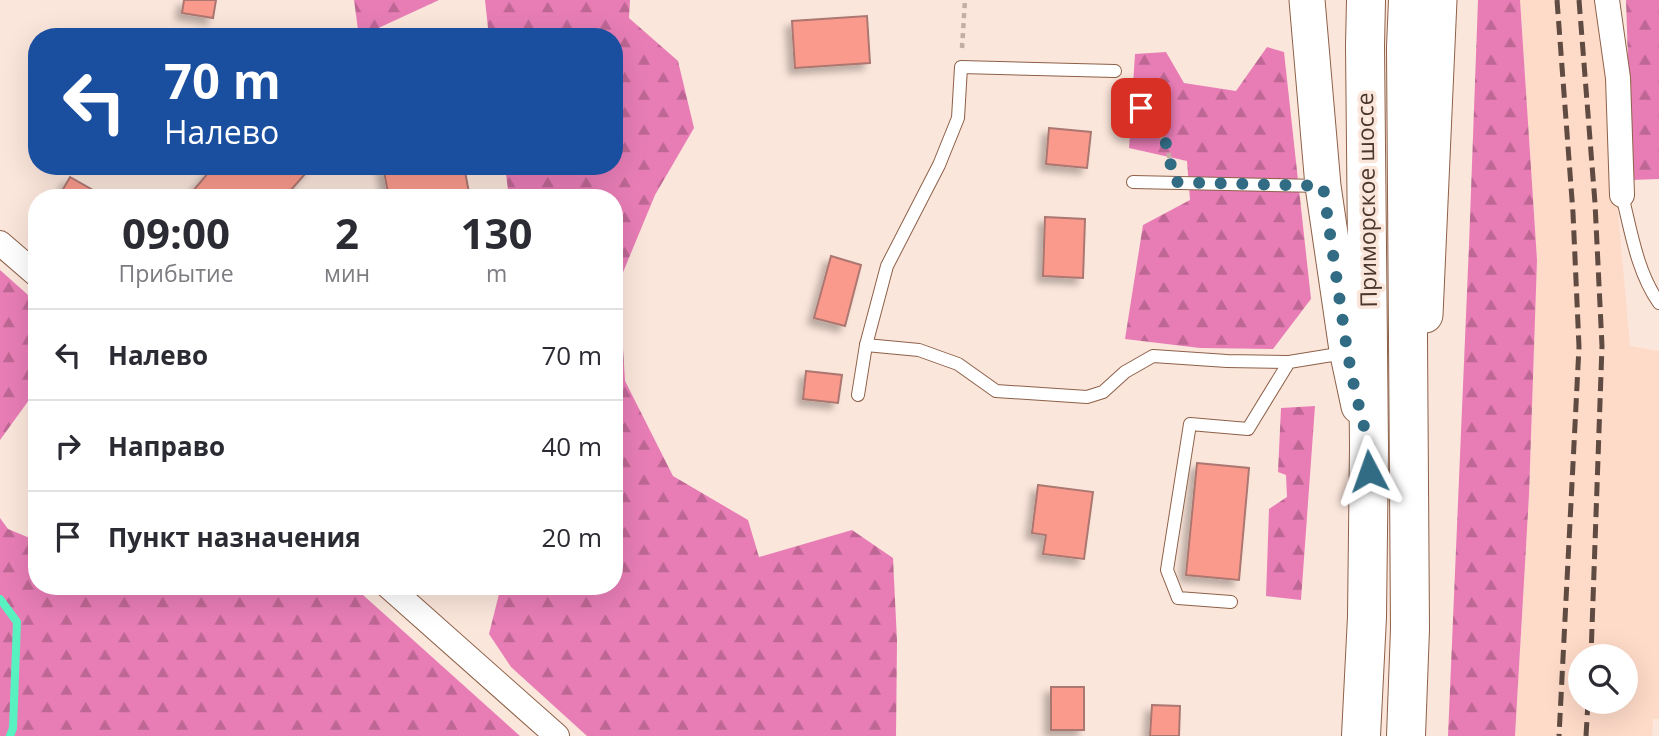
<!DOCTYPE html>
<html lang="ru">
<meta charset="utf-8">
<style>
:root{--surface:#fff;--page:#f7f7f7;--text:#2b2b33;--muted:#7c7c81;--line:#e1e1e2}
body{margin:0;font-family:"Open Sans",sans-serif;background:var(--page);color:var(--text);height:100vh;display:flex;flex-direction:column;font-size:26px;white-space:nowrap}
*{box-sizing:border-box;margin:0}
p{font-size:23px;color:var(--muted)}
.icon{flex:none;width:38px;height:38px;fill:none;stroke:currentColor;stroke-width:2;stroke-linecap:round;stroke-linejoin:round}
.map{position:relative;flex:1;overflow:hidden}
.details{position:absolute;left:28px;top:189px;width:595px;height:406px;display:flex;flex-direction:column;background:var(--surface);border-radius:28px;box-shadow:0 7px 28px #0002}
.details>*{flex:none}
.top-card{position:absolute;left:28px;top:28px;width:595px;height:147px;border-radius:28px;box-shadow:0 7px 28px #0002;background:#1a4fa0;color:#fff;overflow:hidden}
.fabs{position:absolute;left:1568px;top:644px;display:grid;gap:14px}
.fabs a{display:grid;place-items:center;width:70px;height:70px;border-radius:50%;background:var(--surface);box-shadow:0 7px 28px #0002;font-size:35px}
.pin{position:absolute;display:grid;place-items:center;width:60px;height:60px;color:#fff;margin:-30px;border-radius:14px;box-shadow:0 4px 10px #0006}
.me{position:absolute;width:77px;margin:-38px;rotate:356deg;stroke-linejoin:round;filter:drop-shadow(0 0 5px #0008)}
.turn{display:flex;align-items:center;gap:24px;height:147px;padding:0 21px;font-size:32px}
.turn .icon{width:91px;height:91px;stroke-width:2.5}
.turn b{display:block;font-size:49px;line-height:60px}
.eta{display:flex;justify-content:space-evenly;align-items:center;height:119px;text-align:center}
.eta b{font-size:42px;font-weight:700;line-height:49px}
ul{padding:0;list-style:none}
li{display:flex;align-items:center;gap:21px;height:91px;padding:0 21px;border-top:2px solid var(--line)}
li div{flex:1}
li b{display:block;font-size:26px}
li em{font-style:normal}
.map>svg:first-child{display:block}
.built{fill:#fedac8;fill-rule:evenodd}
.forest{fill:url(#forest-firs)}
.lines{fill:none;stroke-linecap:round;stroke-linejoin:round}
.stream{stroke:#58f2c1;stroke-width:8}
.building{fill:#fa9a8d;stroke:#ac7770;stroke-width:2;filter:url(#shadow)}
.lane-casing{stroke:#8d6048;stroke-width:14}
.street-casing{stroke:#8d6048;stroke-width:26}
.secondary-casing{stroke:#8d6048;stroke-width:37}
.primary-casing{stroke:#8d6048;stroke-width:40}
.path{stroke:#c2aea3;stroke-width:4.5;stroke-dasharray:5 5;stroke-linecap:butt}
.lane{stroke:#fff;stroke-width:12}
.street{stroke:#fff;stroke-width:24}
.secondary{stroke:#fff;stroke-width:35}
.primary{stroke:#fff;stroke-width:38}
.rail{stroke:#5f4b41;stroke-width:5;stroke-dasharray:14 7;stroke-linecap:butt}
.route{stroke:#316b84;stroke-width:12;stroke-dasharray:0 21.6}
.labels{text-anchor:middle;stroke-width:7;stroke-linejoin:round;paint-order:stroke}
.street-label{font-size:23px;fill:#4b372d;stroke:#fbe6db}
</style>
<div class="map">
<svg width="1659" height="736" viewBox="0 0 1659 736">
<defs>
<pattern id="forest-firs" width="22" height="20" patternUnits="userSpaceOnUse" patternTransform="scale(1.75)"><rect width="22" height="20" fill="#e87db6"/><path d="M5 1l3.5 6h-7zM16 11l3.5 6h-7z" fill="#be6794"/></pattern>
<filter id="shadow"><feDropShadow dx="-6" dy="6" stdDeviation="3.5" flood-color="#0004"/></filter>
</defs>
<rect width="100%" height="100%" fill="#fbe6db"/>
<!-- built -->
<path class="built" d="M1520 0H1599L1630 346 1659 351V719H1653L1652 736H1515L1529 495 1537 260ZM1580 656H1626V702H1580Z"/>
<!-- forest -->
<g class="forest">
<path d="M354 0H439L359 37Z"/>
<path d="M485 0H630L629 18 678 61 694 128 655 195 619 282 625 381 673 476 748 520 759 557 852 530 893 558 897 641 896 736H587L511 667 489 634 501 586H614V198H509L505 166H614V37H489Z"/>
<path d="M1478 0H1520L1537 260 1529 495 1515 736H1448L1469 245Z"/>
<path d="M1626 0H1659V179L1632 180Z"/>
<path d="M1267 47 1284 52 1311 299 1273 349 1200 348 1125 339 1143 225 1190 200 1187 161 1129 148 1135 54 1166 52 1184 83 1236 91Z"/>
<path d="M0 270 37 303V389L0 440Z"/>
<path d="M1315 406 1301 600 1266 596 1269 509 1287 497 1286 475 1278 472 1281 408Z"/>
<path d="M0 518 8 529 37 541V586H353L520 736H0Z"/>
</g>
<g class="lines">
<!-- stream -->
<path class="stream" d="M0 599 17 622 13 728 10 736"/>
</g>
<!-- building -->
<g class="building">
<path d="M184 0H216L213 18 182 13Z"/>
<path d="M867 16 870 63 795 68 792 21Z"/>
<path d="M1049 128 1091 132 1087 168 1046 164Z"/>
<path d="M214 166H312L284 198H187Z"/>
<path d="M383 166H464L470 198H389Z"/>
<path d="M70 177 107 198H58Z"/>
<path d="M1045 217 1085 219 1083 278 1043 276Z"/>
<path d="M831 256 861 265 845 326 814 318Z"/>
<path d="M806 371 842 375 838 403 803 399Z"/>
<path d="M1197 463 1249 468 1239 580 1186 575Z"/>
<path d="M1038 485 1093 492 1084 559 1043 554 1046 535 1032 533Z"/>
<rect x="1051" y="687" width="33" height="43"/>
<path d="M1152 705 1180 706 1179 736H1150Z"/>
</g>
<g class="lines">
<!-- lane casing -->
<g class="lane-casing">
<g id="lane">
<path d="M1133 182 1322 186"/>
<path d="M1622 195C1631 231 1637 272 1659 303"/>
<path d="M866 345 919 350 958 364 996 391 1087 397 1103 392 1125 372 1153 356 1227 361 1289 362"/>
<path d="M858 395 866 345 887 266 939 165 958 118 961 67 1115 71"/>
<path d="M1231 602 1178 598 1167 570 1190 424 1248 429 1289 362 1332 355 1343 351"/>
</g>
</g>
<!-- street casing -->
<g class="street-casing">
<g id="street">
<path d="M1607 0 1618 78 1622 195"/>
<path d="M0 243 37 275"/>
<path d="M388 586 557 736"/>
</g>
</g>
<!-- secondary casing -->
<g class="secondary-casing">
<g id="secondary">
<path d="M1307 0 1323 186 1347 350 1359 406"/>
<path d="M1425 315 1439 0"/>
</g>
</g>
<!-- primary casing -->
<g class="primary-casing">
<g id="primary">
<path d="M1361 736 1367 617 1369 447 1365 46 1366 0"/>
<path d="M1406 736 1410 629 1406 47 1408 0"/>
</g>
</g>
<!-- path -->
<g class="path">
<path d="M962 48 965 0"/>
<path d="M1126 86 1167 145 1171 166"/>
</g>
<!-- lane -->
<use href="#lane" class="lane"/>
<!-- street -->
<use href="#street" class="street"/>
<!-- secondary -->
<use href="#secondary" class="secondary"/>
<!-- primary -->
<use href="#primary" class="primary"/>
<!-- rail -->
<g class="rail">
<path d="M1557 0 1573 213 1579 347 1559 736"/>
<path d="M1579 0 1595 203 1602 346 1591 656"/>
<path d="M1586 736 1588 702"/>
</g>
</g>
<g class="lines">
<!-- route -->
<path class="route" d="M1141 108 1167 145 1174 182 1323 186 1347 350 1354 386 1369 447V471"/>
</g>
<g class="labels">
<!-- street labels -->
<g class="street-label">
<text transform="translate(1367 200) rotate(-91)" y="8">Приморское шоссе</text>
</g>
</g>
</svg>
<div class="fabs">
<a><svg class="icon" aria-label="search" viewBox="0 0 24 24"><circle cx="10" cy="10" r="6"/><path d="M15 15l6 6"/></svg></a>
</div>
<div class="pin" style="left:1141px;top:108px;background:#d93025"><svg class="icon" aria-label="arrive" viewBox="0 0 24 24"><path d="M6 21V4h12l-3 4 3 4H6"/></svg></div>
<svg class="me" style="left:1369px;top:471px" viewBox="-20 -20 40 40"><path d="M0-17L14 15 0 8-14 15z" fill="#316b84" stroke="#fff" stroke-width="4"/></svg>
<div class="top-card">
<div class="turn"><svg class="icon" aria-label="left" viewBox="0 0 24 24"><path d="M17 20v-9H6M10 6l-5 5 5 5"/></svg><div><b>70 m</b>Налево</div></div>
</div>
<section class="details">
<div class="eta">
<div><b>09:00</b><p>Прибытие</p></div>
<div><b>2</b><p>мин</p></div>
<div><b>130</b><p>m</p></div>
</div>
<ul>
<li><svg class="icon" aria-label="left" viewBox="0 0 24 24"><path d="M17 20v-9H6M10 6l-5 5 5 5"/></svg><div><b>Налево</b></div><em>70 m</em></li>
<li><svg class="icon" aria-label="right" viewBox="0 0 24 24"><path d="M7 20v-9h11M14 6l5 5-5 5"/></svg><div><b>Направо</b></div><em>40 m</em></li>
<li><svg class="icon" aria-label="arrive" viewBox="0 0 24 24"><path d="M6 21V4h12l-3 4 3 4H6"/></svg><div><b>Пункт назначения</b></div><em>20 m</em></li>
</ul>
</section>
</div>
